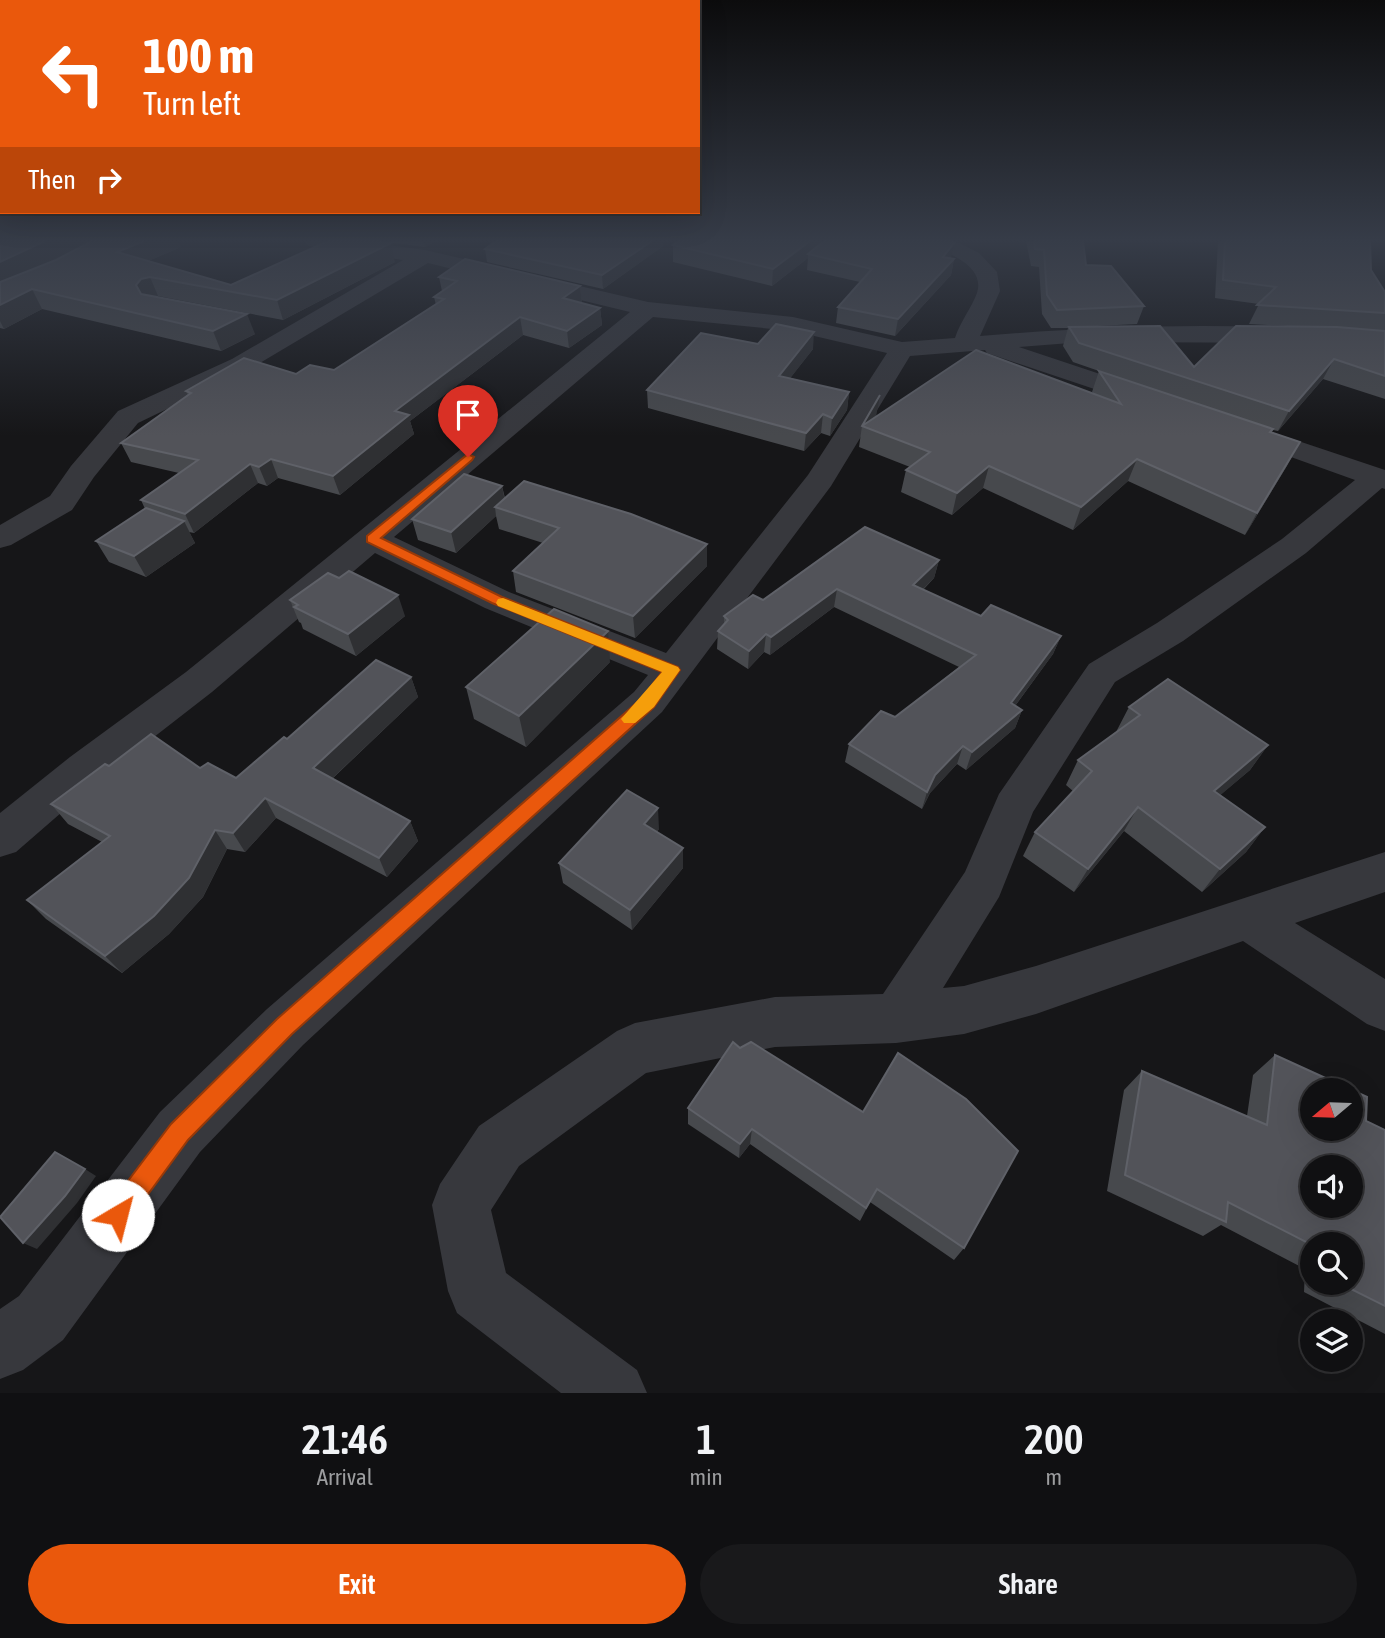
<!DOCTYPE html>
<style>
:root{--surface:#101012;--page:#19191b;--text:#f1f3f6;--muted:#9c9d9f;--line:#303032;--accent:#ea580c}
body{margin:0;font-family:"Asap Condensed",sans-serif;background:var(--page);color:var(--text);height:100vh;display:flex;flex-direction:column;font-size:26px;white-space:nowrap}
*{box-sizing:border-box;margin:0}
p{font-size:23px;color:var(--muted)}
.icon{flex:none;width:38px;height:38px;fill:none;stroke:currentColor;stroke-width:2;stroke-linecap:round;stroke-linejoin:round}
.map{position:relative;height:1393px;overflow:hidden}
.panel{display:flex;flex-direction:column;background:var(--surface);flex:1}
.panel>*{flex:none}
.banner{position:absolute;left:0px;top:0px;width:700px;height:214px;box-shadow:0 7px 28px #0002,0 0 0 2px var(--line);background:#ea580c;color:#fff;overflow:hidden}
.needle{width:46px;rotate:251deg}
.buttons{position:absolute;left:1300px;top:1078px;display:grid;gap:14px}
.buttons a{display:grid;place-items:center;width:63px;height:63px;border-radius:50%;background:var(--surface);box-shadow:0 7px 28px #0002,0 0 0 2px var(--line);font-size:35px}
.pin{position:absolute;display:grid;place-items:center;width:60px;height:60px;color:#fff;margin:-72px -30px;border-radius:50% 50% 50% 0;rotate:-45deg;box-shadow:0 0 7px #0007}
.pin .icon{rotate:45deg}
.me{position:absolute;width:77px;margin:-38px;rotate:37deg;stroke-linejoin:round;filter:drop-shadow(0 0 5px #0008)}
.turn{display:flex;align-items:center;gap:24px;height:147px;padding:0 28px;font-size:32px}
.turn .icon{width:91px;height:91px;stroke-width:2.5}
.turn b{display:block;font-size:49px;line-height:60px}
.then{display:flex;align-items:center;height:66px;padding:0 28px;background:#0003;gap:14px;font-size:26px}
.eta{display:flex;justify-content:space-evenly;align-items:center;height:119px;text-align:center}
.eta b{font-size:42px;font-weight:600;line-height:49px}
.primary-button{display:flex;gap:14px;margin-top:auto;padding:14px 28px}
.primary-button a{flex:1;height:80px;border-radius:42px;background:var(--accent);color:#fff;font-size:28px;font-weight:600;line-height:80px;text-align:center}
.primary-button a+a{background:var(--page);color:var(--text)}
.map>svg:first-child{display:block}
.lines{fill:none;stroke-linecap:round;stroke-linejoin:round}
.minor{fill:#37383d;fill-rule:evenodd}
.wall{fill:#47494d;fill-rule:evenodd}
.shaded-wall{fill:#2f3033}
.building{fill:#525359;stroke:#5f6168;stroke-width:2;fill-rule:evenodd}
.route{fill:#ea580c;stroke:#983908;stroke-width:2}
.slow{fill:#f59e0b}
</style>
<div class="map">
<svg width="1385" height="1393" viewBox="0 0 1385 1393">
<rect width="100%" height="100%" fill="#161618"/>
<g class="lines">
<!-- minor -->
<g class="minor">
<path d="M304 241H359L425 250 648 302 793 317 902 342 955 338C960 322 972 307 977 293 986 265 945 251 926 245L923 241 959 243 979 253 997 272 1000 291 980 336C1112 325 1253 321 1385 335V349L1327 343 1083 342 1019 347 1154 392 1158 398 1154 404 1145 406 987 353 985 350 910 356 831 486 662 712 303 1045 200 1152 63 1340 23 1370 0 1379V1309L19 1296 160 1112 267 1009 634 692 648 675 485 608 375 553 212 692 100 779 16 852 0 857V813L70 757 186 672 630 312 428 263 250 369 138 423 94 477 72 510 11 545 0 548V525L50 496 71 466 118 411 232 359 403 260 314 247 307 245ZM653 317 793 331 887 353 808 475 666 653 509 592 394 537Z"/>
<path d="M1248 424 1385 470V489L1382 488 1306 553 1183 641 1115 682 1033 812 999 897 943 988 964 986 1036 966 1385 852V892L1295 923 1385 979V1031L1367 1024 1243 941 1036 1014 964 1034 896 1043 775 1047 646 1073 519 1166 491 1210 506 1273 637 1370 647 1393H561L457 1313 448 1291 432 1205 440 1184 479 1126 617 1031 635 1023 775 997 883 994 965 872 999 794 1089 664 1157 623 1282 539 1355 480 1238 438 1234 432 1238 426Z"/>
</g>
</g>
<!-- wall -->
<g class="wall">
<path d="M0 241H92L40 267 181 247 148 261 231 285 395 262 283 320 158 296 156 297 255 334 221 351 42 309 4 329 0 328Z"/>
<path d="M378 241H436L425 247Z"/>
<path d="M678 241H820V245L951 258V259H954L951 275 895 336 836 323 838 307 860 282 807 270 808 258 772 286 673 262V245Z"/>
<path d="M1026 241H1083L1086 265 1144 306 1137 324 1078 327 1194 367 1288 326 1249 324 1259 304 1215 298 1218 241H1370L1371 270 1385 292V399L1323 379 1278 431 1273 430 1271 433 1288 464 1245 535 1128 481 1073 530 983 488 952 515 901 492 906 470 910 467 859 447 862 426 876 417 1093 393 1092 392 1099 371 1073 362 1063 346 1068 328H1051L1042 314 1039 267 1031 266Z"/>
<path d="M663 246 603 289 487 262 485 249Z"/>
<path d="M439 277 580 286 582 303 600 308 602 325 569 348 523 335 410 421 414 434 340 495 278 478 267 486 258 483 194 533 189 532 195 543 146 577 109 562 96 541 145 509 141 500 179 473 131 462 121 443 188 395 186 391 296 374 334 370 436 305 434 297 442 291Z"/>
<path d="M758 344 813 349 790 378 849 392 847 410 830 436 821 433 804 451 648 408 647 390Z"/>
<path d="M502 486 505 498 707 544V566L635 638 516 592 513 571 543 543 499 529 496 516 456 553 418 540 412 519Z"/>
<path d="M939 560 934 578 923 590 981 616 1061 636 1053 654 1015 706 1022 710 1015 728 966 770 957 764 930 793 922 809 845 762 849 744 895 717 959 667 834 607 770 655 764 652 748 669 717 649 718 631 724 625V616L763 600Z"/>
<path d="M290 600 405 616 356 656 303 629 301 623 299 622Z"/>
<path d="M610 662 526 747 474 719 466 687Z"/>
<path d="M411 677 418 697 332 779 410 821 418 841 387 877 276 818 245 852 227 849 203 897 169 934 122 973 46 919 27 900 102 842 68 824 51 804 109 766 200 768 236 778 287 739Z"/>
<path d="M1129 707 1268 745 1250 770 1220 795 1265 827 1246 852 1202 892 1124 831 1074 892 1023 856 1035 832 1073 791 1066 785 1078 760 1116 732Z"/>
<path d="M659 829 657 832 683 868 632 930 563 883 559 863Z"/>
<path d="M733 1042 964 1248 954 1260 870 1202 860 1221 750 1144 739 1158 688 1124V1108Z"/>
<path d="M1275 1055 1366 1121 1385 1130V1334L1304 1292 1305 1269 1221 1225 1203 1236 1107 1191 1124 1090 1142 1071 1247 1116 1253 1075ZM1312 1244H1351V1283H1312Z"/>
</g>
<!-- shaded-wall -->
<g class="shaded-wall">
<path d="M45 241H92L0 286V262Z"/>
<path d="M144 241H179L181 247 125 271 117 252Z"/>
<path d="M423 241H436L425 247Z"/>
<path d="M652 241H663V246L603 289 602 275Z"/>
<path d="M810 241H820L819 248 808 254V258L772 286 773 269Z"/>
<path d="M955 242 951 258 940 273 943 257Z"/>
<path d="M391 243 395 262 283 320 277 300Z"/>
<path d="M954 259 951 275 895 336 898 319Z"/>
<path d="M150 277 158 296 149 298 144 304 136 285 141 279Z"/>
<path d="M580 286 582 303 563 298Z"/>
<path d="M32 289 42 309 4 329 0 321V305Z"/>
<path d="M600 308 602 325 569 348 567 331Z"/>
<path d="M247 314 255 334 221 351 213 331Z"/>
<path d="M520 317 523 335 410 421 414 434 340 495 333 476 395 411Z"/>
<path d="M814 332 813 349 778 394 779 376Z"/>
<path d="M1334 359 1323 379 1278 431 1289 411Z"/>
<path d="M849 392 847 410 830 436 832 418Z"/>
<path d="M880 395 876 417 862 426Z"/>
<path d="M823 414 821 433 804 451 806 433Z"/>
<path d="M1300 442 1288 464 1245 535 1257 513Z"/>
<path d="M271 459 278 478 267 486 259 467Z"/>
<path d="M1137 459 1128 481 1073 530 1081 507Z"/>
<path d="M250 464 258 483 194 533 185 514Z"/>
<path d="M989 466 983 488 952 515 957 493Z"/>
<path d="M502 486 506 507H495L496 516 456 553 451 532Z"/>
<path d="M184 521 195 543 146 577 134 556Z"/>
<path d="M707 544V566L635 638 633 616Z"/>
<path d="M939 560 934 578 909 603 913 585Z"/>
<path d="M837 589 834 607 770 655 771 637Z"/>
<path d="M398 595 405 616 356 656 348 634Z"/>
<path d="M608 631 610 662 526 747 519 716Z"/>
<path d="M766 634 764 652 748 669 749 651Z"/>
<path d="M1061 636 1053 654 1004 721 1011 703Z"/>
<path d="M411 677 418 697 322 788 313 768Z"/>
<path d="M1022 710 1015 728 966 770 972 752Z"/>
<path d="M1268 745 1250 770 1197 815 1214 791Z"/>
<path d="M963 746 957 764 930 793 922 809 927 792 935 775Z"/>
<path d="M265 798 276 818 245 852 233 833Z"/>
<path d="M1138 807 1124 831 1074 892 1088 869Z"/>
<path d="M658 808 659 829 645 845 644 824Z"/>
<path d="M410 821 418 841 387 877 379 858Z"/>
<path d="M1265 827 1246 852 1202 892 1220 869Z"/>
<path d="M215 830 227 849 203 897 169 934 122 973 105 956Z"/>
<path d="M683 848V868L632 930 630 910Z"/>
<path d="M752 1129 750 1144 739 1158 740 1144Z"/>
<path d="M85 1169 96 1176 77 1203 37 1249 23 1243Z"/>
</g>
<!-- building -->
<g class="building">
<path d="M0 241H45L0 262Z"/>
<path d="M92 241H144L117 252 231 285 328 241H376L391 243 277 300 150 277 141 279 136 285 141 294 247 314 213 331 32 289 0 305V282L56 260Z"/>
<path d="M496 241H652L602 275 485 249Z"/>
<path d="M678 241H810L773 269 673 245Z"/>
<path d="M824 241H951L955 242 943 257 954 259 898 319 838 307 872 269 808 254Z"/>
<path d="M1034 241H1083L1086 265 1111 266 1144 306 1057 310 1047 295 1044 250 1035 249Z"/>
<path d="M1225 241H1370L1371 270 1385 292V313L1257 305 1276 287 1223 280Z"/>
<path d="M465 259 580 286 563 298 600 308 567 331 520 317 395 411 409 415 333 476 271 459 259 467 250 464 185 514 141 500 198 460 121 443 191 393 186 391 244 358 296 374 310 365 334 370 444 299 434 297 457 281 439 277Z"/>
<path d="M776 324 814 332 779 376 849 392 832 418 823 414 806 433 647 390 701 333 758 344Z"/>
<path d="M1160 326 1194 367 1236 326 1337 327 1385 331V376L1334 359 1289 411 1079 343 1069 327Z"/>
<path d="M976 350 1121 404 1099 371 1273 429 1270 432 1300 442 1257 513 1137 459 1081 507 989 466 957 493 906 470 930 452 862 426 880 395 862 426Z"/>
<path d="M464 474 502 486 451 532 412 519Z"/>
<path d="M524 481 631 514 707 544 633 616 513 571 559 528 495 507Z"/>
<path d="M146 508 184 521 134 556 96 541Z"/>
<path d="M865 527 939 560 913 585 981 616 991 605 1061 636 1011 703 1022 710 972 752 963 746 935 775 927 792 849 744 881 711 895 717 976 655 837 589 771 637 766 634 749 651 718 631 728 620 724 616 753 595 763 600Z"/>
<path d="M349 571 398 595 348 634 294 607 298 605 290 600 328 573 339 578Z"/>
<path d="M554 609 608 631 519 716 466 687Z"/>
<path d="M376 660 411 677 313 768 410 821 379 858 265 798 233 833 215 830 189 878 154 916 105 956 27 900 110 836 51 804 105 764 109 766 151 734 200 768 208 763 236 778 284 737 287 739Z"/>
<path d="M1168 679 1268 745 1214 791 1265 827 1220 869 1138 807 1088 869 1035 832 1092 771 1078 760 1140 715 1129 707Z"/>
<path d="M627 790 658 808 644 824 683 848 630 910 559 863Z"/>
<path d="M733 1042 740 1048 751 1042 863 1112 898 1053 966 1099 1018 1151 964 1248 877 1189 866 1208 752 1129 740 1144 688 1108Z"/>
<path d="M1275 1055 1367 1097 1366 1121 1385 1130V1306L1339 1283H1351V1244L1312 1245 1228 1202 1226 1222 1125 1175 1142 1071 1267 1125ZM1312 1090H1351V1129H1312ZM1312 1167H1351V1206H1312Z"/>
<path d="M55 1152 85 1169 65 1196 23 1243 0 1217Z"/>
</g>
<!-- sky -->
<linearGradient id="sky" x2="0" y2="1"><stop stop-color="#0c0c0d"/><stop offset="0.55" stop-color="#363c48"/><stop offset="1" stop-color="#363c48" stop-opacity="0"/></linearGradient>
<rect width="1385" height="436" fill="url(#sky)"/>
<!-- route -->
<path class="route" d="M468 454 474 457 472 460 381 538 502 597 678 667 680 670 654 707 292 1034 188 1140 127 1223 118 1227 109 1223 106 1215 109 1206 171 1124 277 1019 642 698 662 672 492 603 367 542V536Z"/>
<!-- slow -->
<path class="slow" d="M503 598 678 667 680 670 654 707 635 723H624L621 719 662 672 498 606 496 603 498 599Z"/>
</svg>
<div class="buttons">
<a><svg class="needle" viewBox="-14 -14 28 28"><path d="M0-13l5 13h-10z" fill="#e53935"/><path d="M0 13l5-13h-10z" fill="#9c9d9f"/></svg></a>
<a><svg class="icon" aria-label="sound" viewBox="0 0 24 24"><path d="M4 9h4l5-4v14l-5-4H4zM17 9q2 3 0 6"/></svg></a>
<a><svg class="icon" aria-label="search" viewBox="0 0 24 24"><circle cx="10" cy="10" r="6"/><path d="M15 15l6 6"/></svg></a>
<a><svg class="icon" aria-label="layers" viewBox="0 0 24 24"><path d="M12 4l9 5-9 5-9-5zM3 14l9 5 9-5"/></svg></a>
</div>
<div class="pin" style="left:468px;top:457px;background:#d93025"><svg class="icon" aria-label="arrive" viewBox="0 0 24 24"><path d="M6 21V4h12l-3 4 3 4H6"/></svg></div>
<svg class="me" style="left:118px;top:1215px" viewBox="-20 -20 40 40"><circle r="19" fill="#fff"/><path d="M0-13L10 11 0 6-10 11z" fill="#ea580c"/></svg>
<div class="banner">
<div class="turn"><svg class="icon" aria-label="left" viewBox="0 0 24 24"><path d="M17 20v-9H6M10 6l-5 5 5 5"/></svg><div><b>100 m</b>Turn left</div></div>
<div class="then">Then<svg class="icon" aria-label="right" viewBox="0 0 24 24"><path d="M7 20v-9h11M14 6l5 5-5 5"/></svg></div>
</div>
</div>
<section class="panel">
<div class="eta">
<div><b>21:46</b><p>Arrival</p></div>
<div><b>1</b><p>min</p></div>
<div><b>200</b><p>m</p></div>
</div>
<div class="primary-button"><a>Exit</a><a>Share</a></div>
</section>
